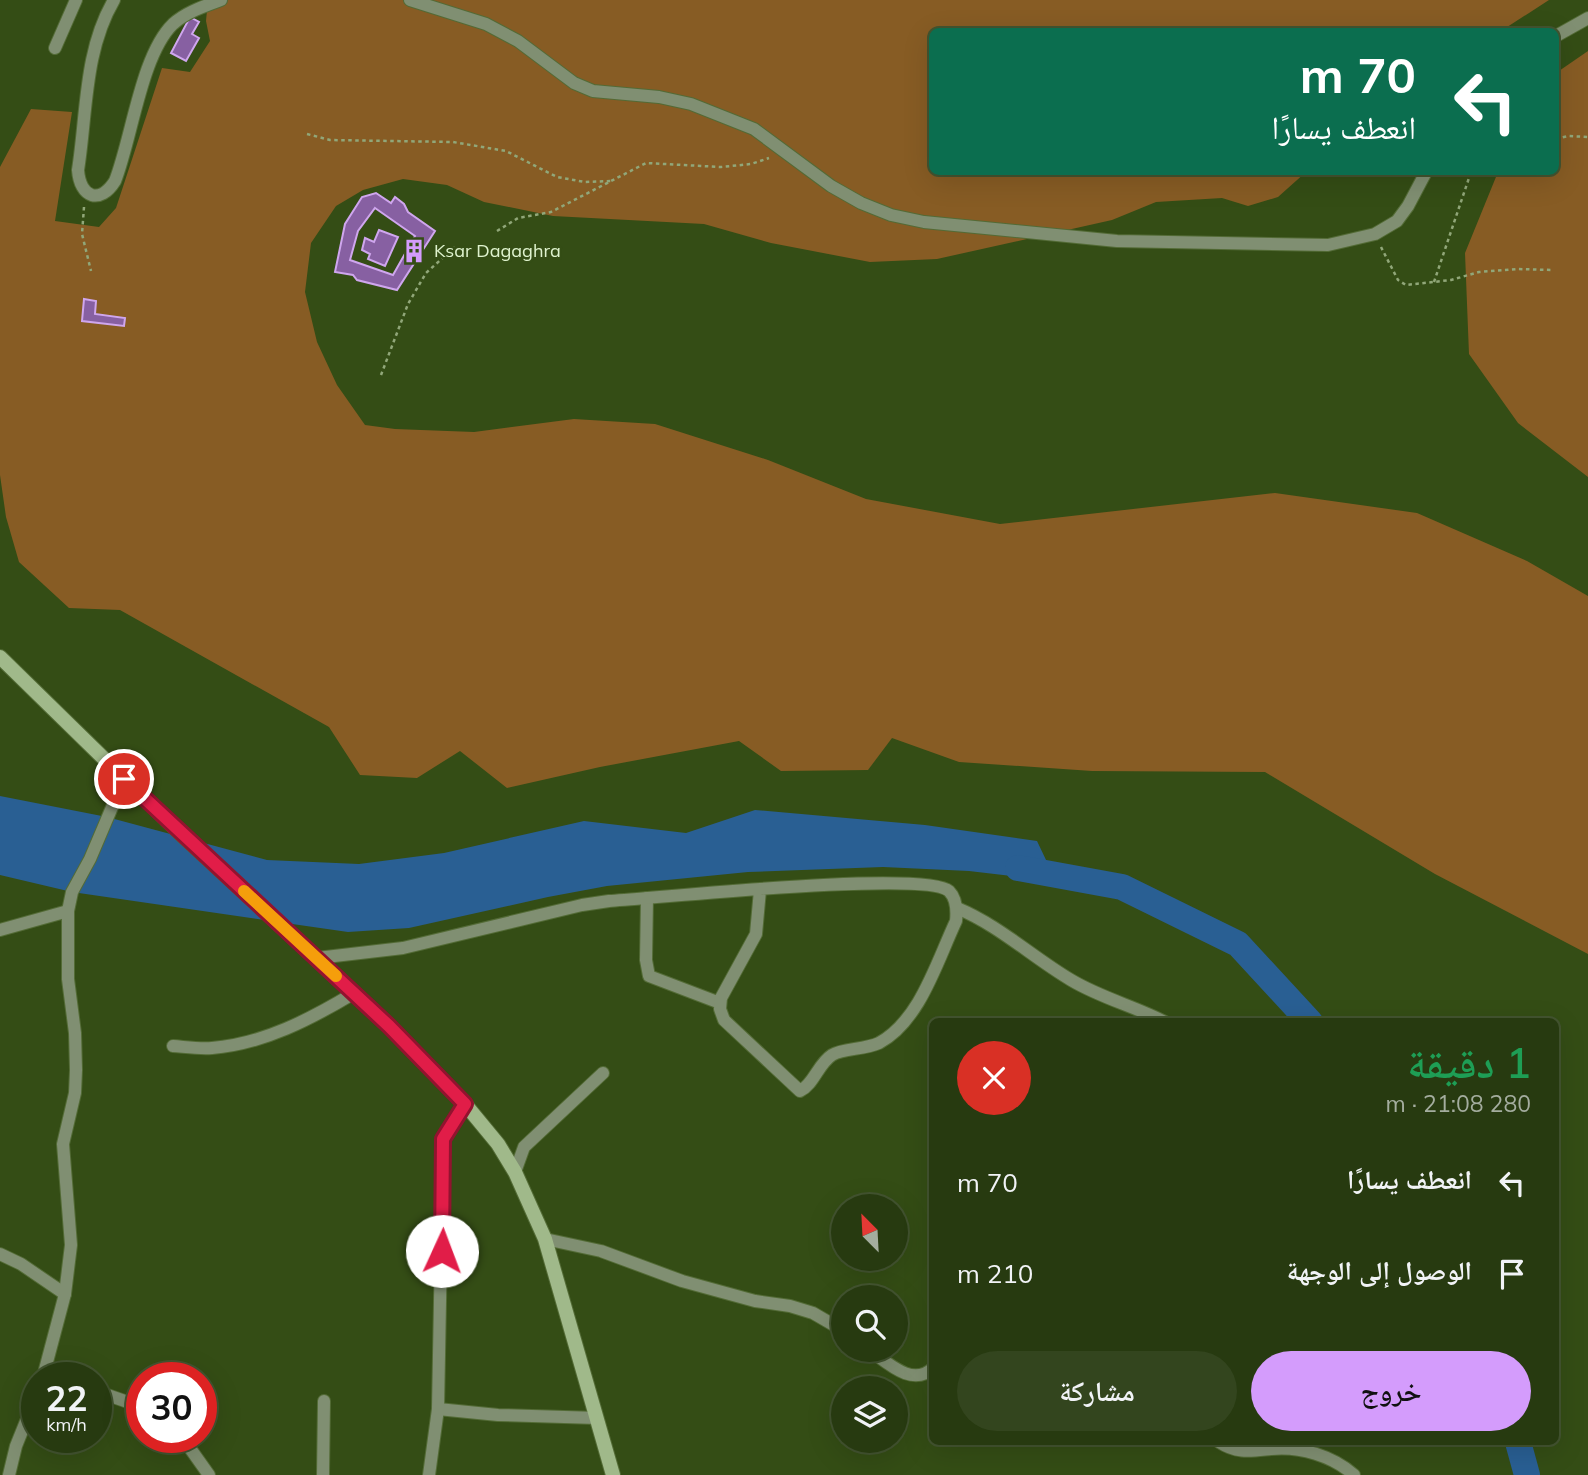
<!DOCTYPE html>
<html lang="ar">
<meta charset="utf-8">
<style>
:root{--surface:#273a10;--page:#33451e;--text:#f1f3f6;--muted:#a4ad9f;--line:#435430;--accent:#d49cfc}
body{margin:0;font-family:Mulish,"Noto Naskh Arabic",sans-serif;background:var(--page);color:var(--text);direction:rtl;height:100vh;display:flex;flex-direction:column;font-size:26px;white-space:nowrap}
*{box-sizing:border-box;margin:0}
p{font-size:23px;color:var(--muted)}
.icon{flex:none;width:38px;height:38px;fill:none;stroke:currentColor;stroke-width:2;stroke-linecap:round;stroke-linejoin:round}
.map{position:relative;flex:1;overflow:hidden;direction:ltr}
.sheet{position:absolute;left:929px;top:1018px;width:630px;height:427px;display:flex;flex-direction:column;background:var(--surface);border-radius:10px;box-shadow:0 7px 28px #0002,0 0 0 2px var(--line);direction:rtl}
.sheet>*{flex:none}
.banner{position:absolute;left:929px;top:28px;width:630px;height:147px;border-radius:10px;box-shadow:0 7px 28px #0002,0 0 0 2px var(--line);direction:rtl;background:#0b6e4f;color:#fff;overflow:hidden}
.needle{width:46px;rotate:336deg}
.controls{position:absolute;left:831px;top:1194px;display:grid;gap:14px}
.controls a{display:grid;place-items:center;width:77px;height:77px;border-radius:50%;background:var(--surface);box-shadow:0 7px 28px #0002,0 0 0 2px var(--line);font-size:35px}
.speed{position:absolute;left:21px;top:1362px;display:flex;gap:14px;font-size:35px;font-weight:700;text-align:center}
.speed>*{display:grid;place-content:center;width:91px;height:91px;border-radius:50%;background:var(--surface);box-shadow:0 7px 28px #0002,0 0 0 2px var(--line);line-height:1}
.speed small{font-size:18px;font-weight:400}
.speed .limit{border:10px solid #d22;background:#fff;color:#111}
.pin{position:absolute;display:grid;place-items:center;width:60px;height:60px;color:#fff;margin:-30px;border:4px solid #fff;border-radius:50%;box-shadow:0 2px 7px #0007}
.me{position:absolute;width:77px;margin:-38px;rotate:2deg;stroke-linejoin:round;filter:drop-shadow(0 0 5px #0008)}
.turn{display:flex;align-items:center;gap:24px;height:147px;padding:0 28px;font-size:32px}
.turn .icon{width:91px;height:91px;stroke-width:2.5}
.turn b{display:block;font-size:49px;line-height:60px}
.round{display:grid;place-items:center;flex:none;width:74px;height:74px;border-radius:37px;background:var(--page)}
.overview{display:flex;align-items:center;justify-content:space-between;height:119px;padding:0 28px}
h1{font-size:42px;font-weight:600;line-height:52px;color:#1e9e55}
.cta{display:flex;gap:14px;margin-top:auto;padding:14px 28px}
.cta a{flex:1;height:80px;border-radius:42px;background:var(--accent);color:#111;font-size:28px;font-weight:600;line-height:80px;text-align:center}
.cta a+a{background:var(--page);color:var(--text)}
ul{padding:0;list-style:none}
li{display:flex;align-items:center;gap:21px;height:91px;padding:0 28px}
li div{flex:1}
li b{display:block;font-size:26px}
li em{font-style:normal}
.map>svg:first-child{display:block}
.green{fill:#875c24}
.water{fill:#295f93}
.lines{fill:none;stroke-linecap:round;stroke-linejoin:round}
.river{stroke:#295f93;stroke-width:26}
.building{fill:#8760a2;stroke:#cfa6ee;stroke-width:2;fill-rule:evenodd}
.street-casing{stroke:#536b36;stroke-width:14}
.secondary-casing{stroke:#536b36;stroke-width:16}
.path{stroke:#91a779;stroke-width:2.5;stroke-dasharray:3.5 3.5;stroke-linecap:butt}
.street{stroke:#808f72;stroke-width:12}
.secondary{stroke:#a0b98a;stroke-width:14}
.route-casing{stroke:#92132f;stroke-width:18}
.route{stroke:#e11d48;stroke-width:12}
.slow{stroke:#f59e0b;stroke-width:12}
.labels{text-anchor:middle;stroke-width:5;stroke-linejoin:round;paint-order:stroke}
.poi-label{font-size:18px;fill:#dff3ce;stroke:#344d15;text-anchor:start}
</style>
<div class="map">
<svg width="1588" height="1475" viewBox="0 0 1588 1475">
<rect width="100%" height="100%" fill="#344d15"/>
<!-- green -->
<g class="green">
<path d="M208 0H1549L1501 31 933 32V172H1306L1278 197 1248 206 1222 198 1156 202 1112 220 937 259 870 262 771 243 704 224 553 216 484 202 447 185 403 179 363 190 336 206 311 243 305 292 317 342 337 385 365 425 395 429 474 432 574 419 655 424 768 460 866 499 1000 524 1275 493 1417 513 1527 561 1588 596V954L1435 874 1265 772 1092 771 959 762 892 738 868 770 781 771 739 741 600 767 507 788 460 751 417 778 360 775 329 727 120 610 69 608 19 562 6 517 0 475V167L31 109 72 112 55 221 99 227 116 208 162 68 190 72 210 41 206 21Z"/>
<path d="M1588 51V477L1518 423 1469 354 1465 253 1498 172H1556V73Z"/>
</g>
<!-- water -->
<path class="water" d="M0 796 107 817 267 860 359 864 444 853 584 821 686 833 755 810 925 825 1037 841 1056 881 969 871 883 867 748 872 607 886 548 897 409 928 348 932 72 892 0 875Z"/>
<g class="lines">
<!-- river -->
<g class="river">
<path d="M1018 868 1122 887 1238 944 1310 1022"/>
<path d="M1518 1442 1527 1475"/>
</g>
</g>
<!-- building -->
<g class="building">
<path d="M190 17 199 22 192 34 199 38 186 61 171 53Z"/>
<path d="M376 193 391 203 395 197 404 204 408 212 435 231 397 290 357 280 353 275 335 272 345 224 362 197ZM375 208 415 236 393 275 350 260 358 231Z"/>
<path d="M379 230 398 237 385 266 368 259 370 254 362 250 365 238 374 242Z"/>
<path d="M84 299 96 301 95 314 125 318 124 326 82 321Z"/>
</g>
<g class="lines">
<!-- street casing -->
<g class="street-casing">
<g id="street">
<path d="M114 0C84 51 87 113 78 170 80 198 100 205 115 181 132 138 141 55 173 24 186 12 205 6 221 0"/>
<path d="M410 0 486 24 518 41 574 83 593 91 659 97 691 104 754 129 831 186 861 203 891 215 924 222 1117 241 1328 245 1375 234 1397 221 1408 206 1426 172"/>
<path d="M1556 36 1588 18"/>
<path d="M55 48 76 0"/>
<path d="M647 898 646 960 649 976 720 1003"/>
<path d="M957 908C1000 926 1032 957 1071 980 1101 998 1134 1006 1165 1022"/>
<path d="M0 930 68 911"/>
<path d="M317 958 403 948 582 905 609 901C657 898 925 870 949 891 957 899 957 911 956 921 937 961 920 1021 879 1043 864 1050 843 1048 832 1055 818 1064 814 1084 800 1091L724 1020 720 1009 721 998 756 934 760 890"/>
<path d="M173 1046C186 1047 199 1049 212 1048 263 1044 311 1019 354 993"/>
<path d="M515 1172 524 1147 603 1073"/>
<path d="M545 1239 601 1251 682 1281 755 1301 790 1306 813 1313 844 1331"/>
<path d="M0 1254 21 1264 65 1294"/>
<path d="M868 1349C887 1362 912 1388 933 1368"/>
<path d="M45 1372 59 1377"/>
<path d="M43 1377 65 1294 71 1245 63 1144 75 1093 76 1070 75 1033 68 979V911L72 892 90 859 124 779"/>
<path d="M96 1391 142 1407"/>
<path d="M438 1409 498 1415 597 1418"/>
<path d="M182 1437 209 1475"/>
<path d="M1219 1442C1237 1454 1251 1451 1271 1449 1300 1446 1333 1456 1354 1475"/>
<path d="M9 1475 16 1446 37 1394"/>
<path d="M323 1475 324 1401"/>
<path d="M429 1475 438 1409 443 1139 465 1104"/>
</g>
</g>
<!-- secondary casing -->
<g class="secondary-casing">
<path id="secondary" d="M0 657 180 833 389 1026 465 1104 498 1144 515 1172 545 1239 613 1475"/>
</g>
<!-- path -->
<g class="path">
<path d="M307 134 330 140 453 142 506 151 557 177 585 182 612 181"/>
<path d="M1556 139 1568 136 1588 137"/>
<path d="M84 207 82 234 91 271"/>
<path d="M497 231 518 218 551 212 646 163 721 167 751 164 769 158"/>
<path d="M1381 247 1398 280 1406 285 1451 280 1479 272 1518 269 1553 270"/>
<path d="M1434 282 1471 172"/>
<path d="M381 375 408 304 426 273 456 246"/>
</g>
<!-- street -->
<use href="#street" class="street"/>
<!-- secondary -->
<use href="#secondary" class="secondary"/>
</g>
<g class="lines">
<!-- route casing -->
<g class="route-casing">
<path id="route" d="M124 779 389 1026 465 1104 443 1139 442 1251"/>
</g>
<!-- route -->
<use href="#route" class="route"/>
<!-- slow -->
<path class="slow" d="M244 891 336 976"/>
</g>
<!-- icons -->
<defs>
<g id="building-bare" transform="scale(1.89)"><path d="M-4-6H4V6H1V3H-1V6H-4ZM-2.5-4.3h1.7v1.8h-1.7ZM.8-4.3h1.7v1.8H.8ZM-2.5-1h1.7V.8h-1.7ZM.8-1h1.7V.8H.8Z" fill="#d49cfc" stroke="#344d15" stroke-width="2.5" paint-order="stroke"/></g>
</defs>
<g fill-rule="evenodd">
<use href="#building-bare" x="414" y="251"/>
</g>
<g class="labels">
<!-- poi labels -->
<g class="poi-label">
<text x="434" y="257">Ksar Dagaghra</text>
</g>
</g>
</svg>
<div class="controls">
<a><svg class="needle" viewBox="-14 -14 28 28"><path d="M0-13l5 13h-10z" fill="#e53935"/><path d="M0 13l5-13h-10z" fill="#a4ad9f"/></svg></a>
<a><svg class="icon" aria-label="search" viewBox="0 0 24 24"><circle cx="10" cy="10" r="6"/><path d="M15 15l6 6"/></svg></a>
<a><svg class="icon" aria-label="layers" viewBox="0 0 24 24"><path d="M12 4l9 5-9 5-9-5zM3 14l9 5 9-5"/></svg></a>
</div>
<div class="speed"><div>22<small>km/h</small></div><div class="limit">30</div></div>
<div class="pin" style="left:124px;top:779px;background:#d93025"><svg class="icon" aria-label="arrive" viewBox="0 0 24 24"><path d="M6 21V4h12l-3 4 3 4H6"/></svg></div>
<svg class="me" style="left:442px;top:1251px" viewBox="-20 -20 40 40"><circle r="19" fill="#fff"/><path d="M0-13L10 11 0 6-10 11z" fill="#e11d48"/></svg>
<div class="banner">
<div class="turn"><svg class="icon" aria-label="left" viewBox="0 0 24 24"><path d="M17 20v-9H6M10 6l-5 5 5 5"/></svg><div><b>70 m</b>انعطف يسارًا</div></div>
</div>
<section class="sheet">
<div class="overview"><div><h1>1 دقيقة</h1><p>280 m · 21:08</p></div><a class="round" style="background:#d93025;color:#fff"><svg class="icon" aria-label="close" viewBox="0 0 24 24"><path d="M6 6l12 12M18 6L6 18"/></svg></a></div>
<ul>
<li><svg class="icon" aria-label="left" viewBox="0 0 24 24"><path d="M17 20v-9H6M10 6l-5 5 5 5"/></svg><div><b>انعطف يسارًا</b></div><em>70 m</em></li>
<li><svg class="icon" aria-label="arrive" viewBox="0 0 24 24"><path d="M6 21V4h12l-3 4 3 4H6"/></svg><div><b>الوصول إلى الوجهة</b></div><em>210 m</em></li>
</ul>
<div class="cta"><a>خروج</a><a>مشاركة</a></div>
</section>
</div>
